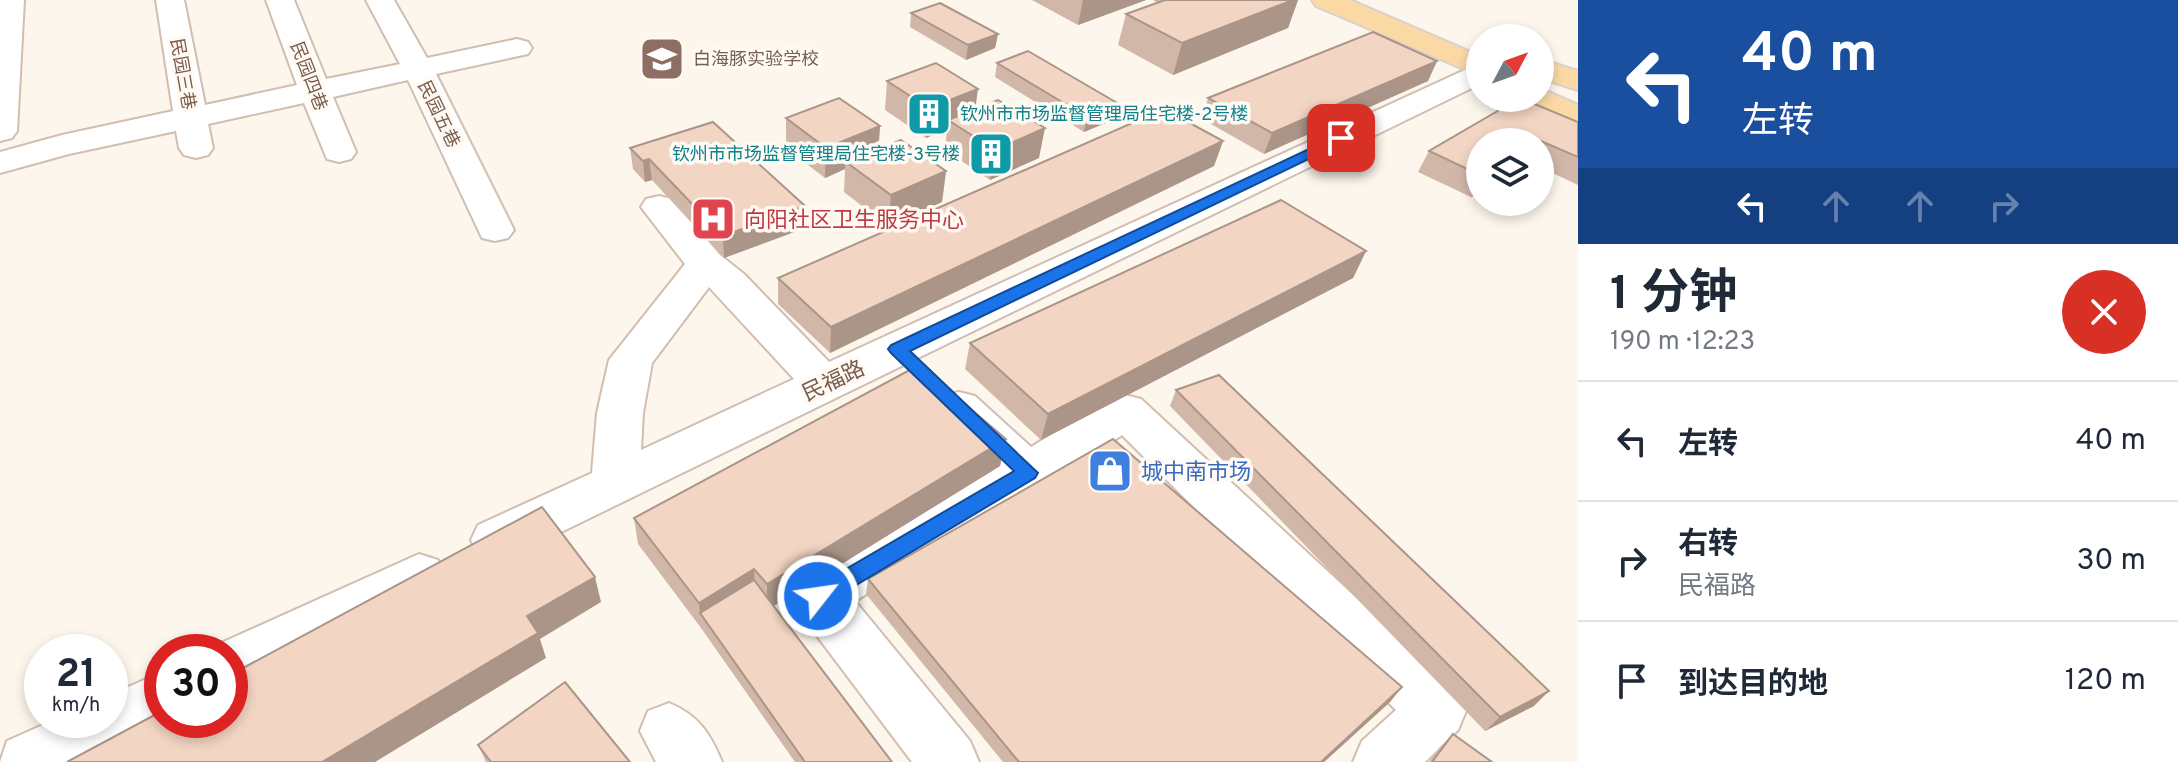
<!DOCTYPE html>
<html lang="zh">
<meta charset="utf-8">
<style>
:root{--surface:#fff;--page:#f6f6f7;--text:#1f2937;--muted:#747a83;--line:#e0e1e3}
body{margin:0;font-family:Overpass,"Noto Sans SC",sans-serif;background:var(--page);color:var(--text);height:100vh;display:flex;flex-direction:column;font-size:30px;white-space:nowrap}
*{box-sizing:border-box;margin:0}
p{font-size:26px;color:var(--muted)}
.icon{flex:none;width:44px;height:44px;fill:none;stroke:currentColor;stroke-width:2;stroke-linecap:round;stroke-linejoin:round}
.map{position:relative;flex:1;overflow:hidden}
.sheet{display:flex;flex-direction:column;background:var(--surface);width:600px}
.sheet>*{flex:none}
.top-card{background:#1a4fa0;color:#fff;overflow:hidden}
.needle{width:52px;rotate:49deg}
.fabs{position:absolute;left:1466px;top:24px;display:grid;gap:16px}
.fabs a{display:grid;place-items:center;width:88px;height:88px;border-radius:50%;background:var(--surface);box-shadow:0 4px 12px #0003;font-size:40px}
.speed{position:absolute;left:24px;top:634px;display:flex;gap:16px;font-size:40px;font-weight:700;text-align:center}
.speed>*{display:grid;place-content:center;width:104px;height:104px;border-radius:50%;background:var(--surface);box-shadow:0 4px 12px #0003;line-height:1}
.speed small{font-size:20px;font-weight:400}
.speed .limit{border:12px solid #d22;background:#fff;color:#111}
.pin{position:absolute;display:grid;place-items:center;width:68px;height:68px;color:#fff;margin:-34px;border-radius:16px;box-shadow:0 4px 12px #0006}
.me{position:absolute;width:88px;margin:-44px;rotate:60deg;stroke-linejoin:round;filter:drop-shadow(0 0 6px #0008)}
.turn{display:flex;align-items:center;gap:28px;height:168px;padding:0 32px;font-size:36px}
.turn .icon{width:104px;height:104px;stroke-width:2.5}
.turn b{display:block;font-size:56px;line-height:68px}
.lanes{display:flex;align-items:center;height:76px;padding:0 32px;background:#0003;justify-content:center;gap:40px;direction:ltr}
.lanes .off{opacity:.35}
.round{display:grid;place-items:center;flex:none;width:84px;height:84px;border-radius:42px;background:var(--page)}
.summary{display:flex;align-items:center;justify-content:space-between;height:136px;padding:0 32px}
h1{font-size:48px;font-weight:700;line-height:60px}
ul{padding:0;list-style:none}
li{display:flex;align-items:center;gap:24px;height:120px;padding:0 32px;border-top:2px solid var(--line)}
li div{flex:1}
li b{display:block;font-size:30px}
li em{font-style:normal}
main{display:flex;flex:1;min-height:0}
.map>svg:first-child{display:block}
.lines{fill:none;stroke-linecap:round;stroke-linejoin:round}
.minor-casing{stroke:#d1beb0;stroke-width:4}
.major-casing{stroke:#dad1cd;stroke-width:4}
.minor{fill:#fff;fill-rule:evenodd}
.major{fill:#fbd9a5;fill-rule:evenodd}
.wall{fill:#d1b7a8}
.shaded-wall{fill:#aa9588}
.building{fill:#f3d5c3;stroke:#aa9588;stroke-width:2}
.route{fill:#1a73e8;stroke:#114b97;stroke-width:2}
.labels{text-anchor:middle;stroke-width:7;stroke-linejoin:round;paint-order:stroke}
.far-education-label{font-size:18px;fill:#785e54;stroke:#fffaf3;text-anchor:start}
.far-street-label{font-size:18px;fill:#7a5c4d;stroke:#fffaf3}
.far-culture-label{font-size:18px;fill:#0d838f;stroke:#fffaf3;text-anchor:start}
.health-label{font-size:22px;fill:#be3a42;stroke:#fffaf3;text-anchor:start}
.street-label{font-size:22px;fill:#7a5c4d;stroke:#fffaf3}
.shop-label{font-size:22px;fill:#366cbe;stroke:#fffaf3;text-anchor:start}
</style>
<main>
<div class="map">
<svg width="1578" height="762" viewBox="0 0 1578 762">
<rect width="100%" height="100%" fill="#fdf6ec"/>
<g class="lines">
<!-- minor casing -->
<g class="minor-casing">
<g id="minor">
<path d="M0 0H24L17 131 12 138 0 141Z"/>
<path d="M156 0H184L205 105 297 85 266 0H294L326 79 400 64 366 0H394L427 58 517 39 528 42 532 48 528 54 436 74 514 230 508 238 495 241 482 238 408 80 333 97 356 152 351 159 339 162 327 159 304 103 208 124 213 148 208 155 196 158 184 155 179 148 176 131 69 154 0 173V152L62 135 173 111Z"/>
<path d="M1480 63V84L514 555 496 561 478 555 471 540 478 525 592 473 597 413 609 360 685 264 641 207 646 199 659 196 672 199 720 255 744 274 829 362ZM709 287 794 379 641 450 643 413 652 363Z"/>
<path d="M959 392 975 396 1031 447 1109 399 1125 395 1141 399 1458 692 1466 711 1458 730 1425 762H1353L1362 741 1396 710 1122 435 1045 486 855 601 970 741 979 762H912L799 612 791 596 799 580 994 470 943 420 936 408 943 396Z"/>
<path d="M419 554 438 560 445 576 438 592 230 691V652H208L210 648Z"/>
<path d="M162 672V720H178L92 762H0L7 741 54 720H110V695Z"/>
<path d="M669 703C698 715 710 733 722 762H656L640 731 648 711Z"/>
</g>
</g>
<!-- major casing -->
<g class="major-casing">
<g id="major">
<path d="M1312 0H1350L1480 56V76L1316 6Z"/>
<path d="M1540 59 1578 71V90L1540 78Z"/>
<path d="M1540 88 1578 105V128L1529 105 1524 98H1540Z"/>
</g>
</g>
<!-- minor -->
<use href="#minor" class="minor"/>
<!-- major -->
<use href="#major" class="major"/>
</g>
<!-- wall -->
<g class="wall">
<path d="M1032 0H1146L1078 25Z"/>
<path d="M1153 0H1298L1288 28 1173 75 1118 45 1126 14 1158 3Z"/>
<path d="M911 13 998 34 995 48 966 60 910 27Z"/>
<path d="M1437 61 1428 81 1264 154 1202 119 1208 98Z"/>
<path d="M997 63 1119 104 1115 119 1084 132 995 77Z"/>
<path d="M887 81 975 109 1039 158 990 180 945 150 947 129 926 138 885 110Z"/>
<path d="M786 118 880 126 878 149 946 171 942 202 888 226 844 192 845 169 825 178 786 148Z"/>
<path d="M1578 122V185L1540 167V142H1480V192L1471 197 1418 172 1429 151Z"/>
<path d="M1223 141 1214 166 830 353 778 304V278Z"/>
<path d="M630 148 805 228 724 258 652 180 645 182 633 169Z"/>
<path d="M1366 251 1353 278 1041 440 965 369 970 343Z"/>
<path d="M1176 390 1534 706 1485 731 1170 406Z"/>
<path d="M1006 439 1000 466 774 606 892 762H795L701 628 638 544 634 518Z"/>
<path d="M868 579 1402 687 1390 702 1324 762H1003L866 594Z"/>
<path d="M1453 734 1492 762H1429L1439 748Z"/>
<path d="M478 745 630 762H486Z"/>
</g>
<!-- shaded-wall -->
<g class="shaded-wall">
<path d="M1083 0H1146L1078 25Z"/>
<path d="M1293 0H1298L1288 28 1173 75 1182 43Z"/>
<path d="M998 34 995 48 966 60 968 45Z"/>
<path d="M1437 61 1428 81 1264 154 1272 133Z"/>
<path d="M978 89 974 118 948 120 947 129 926 138 929 108Z"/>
<path d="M1119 104 1115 119 1084 132 1087 117Z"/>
<path d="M880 126 878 156 846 162 845 169 825 178 826 148Z"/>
<path d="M1045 128 1039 158 990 180 995 150Z"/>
<path d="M1223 141 1214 166 830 353 831 327Z"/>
<path d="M649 159 652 180 645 182 643 161Z"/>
<path d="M946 171 942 202 888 226 891 195Z"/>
<path d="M1480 182V192L1471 197Z"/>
<path d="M805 206V228L724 258 723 236Z"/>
<path d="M1366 251 1353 278 1041 440 1048 414Z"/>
<path d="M1006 439 1000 466 767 610V584Z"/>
<path d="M754 569 755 595 700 613 699 603Z"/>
<path d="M595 577 601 602 540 639 546 658 375 762H322L527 616Z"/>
<path d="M1402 687 1390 702 1324 762H1321Z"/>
<path d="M1549 691 1534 706 1485 731 1500 717Z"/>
</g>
<!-- building -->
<g class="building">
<path d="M1165 0H1293L1182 43 1126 14Z"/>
<path d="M940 3 998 34 968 45 911 13Z"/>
<path d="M1373 32 1437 61 1272 133 1208 98Z"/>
<path d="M1028 51 1119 104 1087 117 997 63Z"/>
<path d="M936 63 978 89 929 108 887 81Z"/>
<path d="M839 98 880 126 826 148 786 118Z"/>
<path d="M1520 98 1578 122V157L1541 141 1480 142V175L1429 151Z"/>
<path d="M998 100 1045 128 995 150 948 120Z"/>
<path d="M1164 109 1223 141 831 327 778 278Z"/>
<path d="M713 122 805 206 723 236 649 159 643 161 630 148Z"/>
<path d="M901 140 946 171 891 195 846 162Z"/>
<path d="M1281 200 1366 251 1048 414 970 343Z"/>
<path d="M919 365 1006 439 767 584 754 569 699 603 634 518Z"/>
<path d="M1219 375 1549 691 1500 717 1176 390Z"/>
<path d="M1113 439 1402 687 1321 762H1019L868 579Z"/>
<path d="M542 507 595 577 527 616 538 633 322 762H67L162 711V720H230V675Z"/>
<path d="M754 580 892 762H805L700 613Z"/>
<path d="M565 682 630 762H491L478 745Z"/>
<path d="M1453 734 1492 762H1432Z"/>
</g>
<!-- route -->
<path class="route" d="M1341 134 1348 138 1346 141 910 351 1038 473 1035 478 826 603 818 606 810 603 807 596 810 590 1014 471 891 353 888 349 891 345Z"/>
<!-- icons -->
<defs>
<g id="school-square" transform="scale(2.3)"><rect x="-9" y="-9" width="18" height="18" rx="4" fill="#8d6e63" stroke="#fffaf3"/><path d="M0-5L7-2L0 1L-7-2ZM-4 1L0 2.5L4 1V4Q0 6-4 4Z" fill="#fff"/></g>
<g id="building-square" transform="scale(2.3)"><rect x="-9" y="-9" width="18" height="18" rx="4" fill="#0f9aa8" stroke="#fffaf3"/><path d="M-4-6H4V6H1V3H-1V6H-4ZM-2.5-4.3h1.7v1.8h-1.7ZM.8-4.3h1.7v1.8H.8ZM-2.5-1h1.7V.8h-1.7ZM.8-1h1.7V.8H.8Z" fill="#fff"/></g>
<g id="hospital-square" transform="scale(2.3)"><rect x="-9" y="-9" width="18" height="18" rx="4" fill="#e0444e" stroke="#fffaf3"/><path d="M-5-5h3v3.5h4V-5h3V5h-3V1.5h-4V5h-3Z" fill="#fff"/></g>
<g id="shop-square" transform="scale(2.3)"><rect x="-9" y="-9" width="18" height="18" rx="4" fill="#3f7fe0" stroke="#fffaf3"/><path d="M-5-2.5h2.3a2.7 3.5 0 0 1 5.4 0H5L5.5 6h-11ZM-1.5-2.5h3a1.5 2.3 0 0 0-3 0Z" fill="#fff"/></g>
</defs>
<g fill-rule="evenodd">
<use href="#school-square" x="662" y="59"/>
<use href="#building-square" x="929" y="114"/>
<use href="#building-square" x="991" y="154"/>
<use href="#hospital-square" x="713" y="219"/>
<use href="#shop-square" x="1110" y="471"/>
</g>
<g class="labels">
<!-- far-education labels -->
<g class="far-education-label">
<text x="693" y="65">白海豚实验学校</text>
</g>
<!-- far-street labels -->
<g class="far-street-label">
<text transform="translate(183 74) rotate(80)" y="6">民园三巷</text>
<text transform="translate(309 76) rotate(69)" y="6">民园四巷</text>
<text transform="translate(439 114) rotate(64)" y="6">民园五巷</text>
</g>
<!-- far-culture labels -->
<g class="far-culture-label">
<text x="960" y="120">钦州市市场监督管理局住宅楼-2号楼</text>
<text x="960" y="160" text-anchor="end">钦州市市场监督管理局住宅楼-3号楼</text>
</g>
<!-- health labels -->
<g class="health-label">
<text x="744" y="227">向阳社区卫生服务中心</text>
</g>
<!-- street labels -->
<g class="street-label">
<text transform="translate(833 380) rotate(-25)" y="8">民福路</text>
</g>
<!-- shop labels -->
<g class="shop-label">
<text x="1141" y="479">城中南市场</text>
</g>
</g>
</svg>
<div class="fabs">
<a><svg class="needle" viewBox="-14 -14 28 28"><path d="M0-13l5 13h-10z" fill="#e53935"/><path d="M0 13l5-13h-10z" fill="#747a83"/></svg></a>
<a><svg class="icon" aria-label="layers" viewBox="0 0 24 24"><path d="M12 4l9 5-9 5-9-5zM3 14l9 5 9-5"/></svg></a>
</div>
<div class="speed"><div>21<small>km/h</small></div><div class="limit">30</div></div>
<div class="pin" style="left:1341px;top:138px;background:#d93025"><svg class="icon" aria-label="arrive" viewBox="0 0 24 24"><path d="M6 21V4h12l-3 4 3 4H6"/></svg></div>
<svg class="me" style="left:818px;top:596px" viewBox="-20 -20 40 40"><circle r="17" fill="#1a73e8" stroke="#fff" stroke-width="3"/><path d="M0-11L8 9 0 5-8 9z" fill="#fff"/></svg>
</div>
<section class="sheet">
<div class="top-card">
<div class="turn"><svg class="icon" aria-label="left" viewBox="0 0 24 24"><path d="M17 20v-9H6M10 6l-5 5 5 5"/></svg><div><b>40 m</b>左转</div></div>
<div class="lanes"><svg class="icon" aria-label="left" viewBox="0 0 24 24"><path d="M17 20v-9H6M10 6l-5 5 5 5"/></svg><svg class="icon off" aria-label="ahead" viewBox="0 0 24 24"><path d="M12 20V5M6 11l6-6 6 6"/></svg><svg class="icon off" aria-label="ahead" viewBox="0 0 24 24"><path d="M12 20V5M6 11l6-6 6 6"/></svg><svg class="icon off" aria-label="right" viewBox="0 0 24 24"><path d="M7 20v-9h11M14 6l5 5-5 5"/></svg></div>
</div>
<div class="summary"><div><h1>1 分钟</h1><p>190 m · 12:23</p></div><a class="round" style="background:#d93025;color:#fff"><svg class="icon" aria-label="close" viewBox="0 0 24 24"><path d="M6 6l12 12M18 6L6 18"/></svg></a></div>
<ul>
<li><svg class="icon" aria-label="left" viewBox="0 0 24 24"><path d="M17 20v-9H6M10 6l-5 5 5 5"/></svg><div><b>左转</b></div><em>40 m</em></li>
<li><svg class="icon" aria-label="right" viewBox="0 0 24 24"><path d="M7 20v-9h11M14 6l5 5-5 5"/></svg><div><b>右转</b><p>民福路</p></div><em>30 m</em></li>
<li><svg class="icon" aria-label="arrive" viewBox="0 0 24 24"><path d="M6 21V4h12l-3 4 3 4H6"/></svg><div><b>到达目的地</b></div><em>120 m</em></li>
</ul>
</section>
</main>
